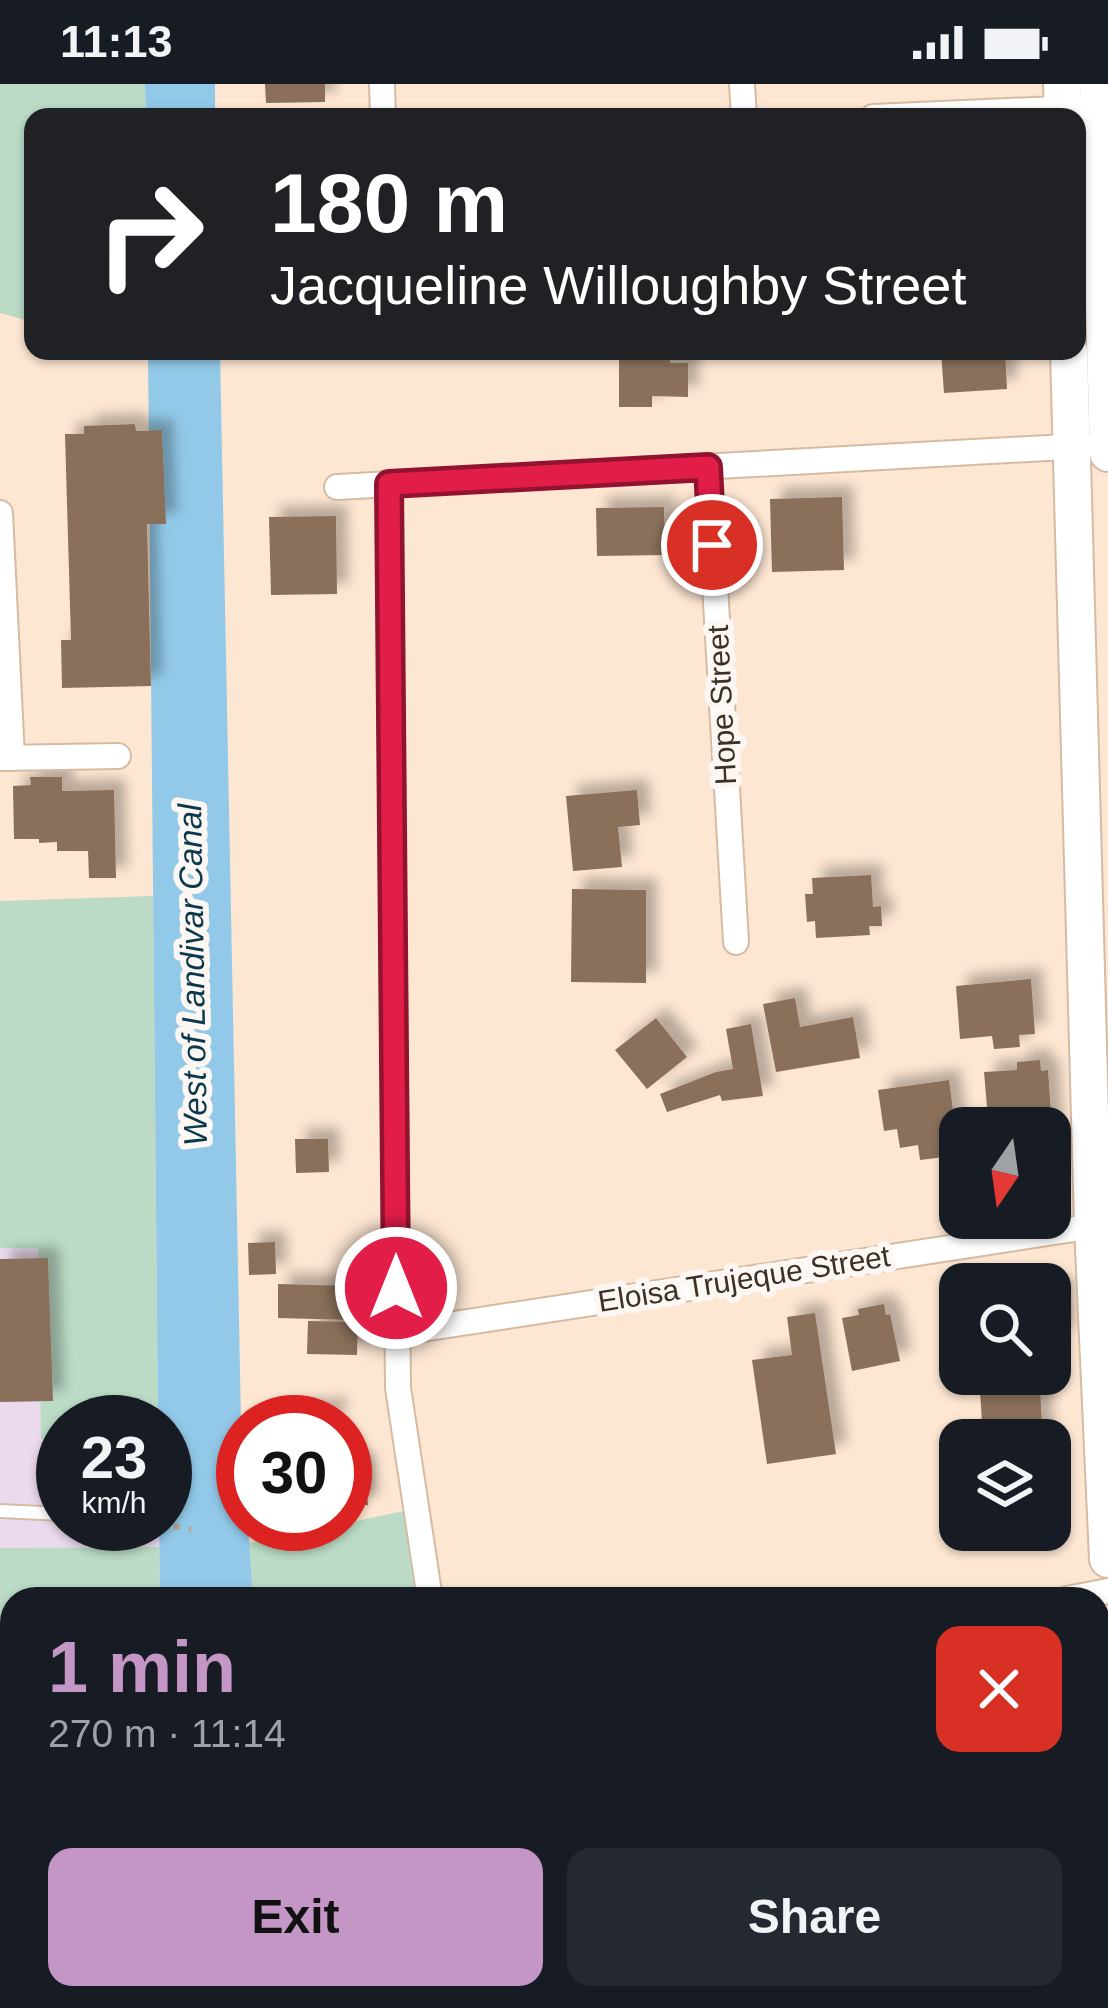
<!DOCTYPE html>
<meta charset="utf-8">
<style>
:root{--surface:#171b24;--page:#242831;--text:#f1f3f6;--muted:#9ea1a6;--accent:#c496c6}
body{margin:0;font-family:Helvetica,sans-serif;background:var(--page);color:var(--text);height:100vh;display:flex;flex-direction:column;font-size:45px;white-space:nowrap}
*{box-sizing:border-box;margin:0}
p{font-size:39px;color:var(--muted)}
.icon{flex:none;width:66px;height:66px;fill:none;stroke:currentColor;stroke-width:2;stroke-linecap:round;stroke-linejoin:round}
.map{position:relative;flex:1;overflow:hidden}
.details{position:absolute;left:0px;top:1503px;width:1110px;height:423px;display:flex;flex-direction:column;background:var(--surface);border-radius:36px 36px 0 0;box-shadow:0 3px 9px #0004}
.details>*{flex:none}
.banner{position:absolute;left:24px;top:24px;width:1062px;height:252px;border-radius:24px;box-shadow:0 3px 9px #0004;background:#202124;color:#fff;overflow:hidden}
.needle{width:78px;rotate:193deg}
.tools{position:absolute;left:939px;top:1023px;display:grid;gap:24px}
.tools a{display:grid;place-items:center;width:132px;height:132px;border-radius:24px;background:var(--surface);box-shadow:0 3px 9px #0004;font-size:60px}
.speed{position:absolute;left:36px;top:1311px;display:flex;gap:24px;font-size:60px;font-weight:700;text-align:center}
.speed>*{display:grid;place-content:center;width:156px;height:156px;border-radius:50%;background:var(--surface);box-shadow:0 3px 9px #0004;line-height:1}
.speed small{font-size:30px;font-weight:400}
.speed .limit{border:18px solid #d22;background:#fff;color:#111}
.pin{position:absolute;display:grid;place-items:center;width:102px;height:102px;color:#fff;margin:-51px;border:6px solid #fff;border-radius:50%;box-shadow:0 3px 12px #0007}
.me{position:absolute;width:132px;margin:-66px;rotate:0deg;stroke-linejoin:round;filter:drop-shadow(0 0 9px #0008)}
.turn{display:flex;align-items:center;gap:42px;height:252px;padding:0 48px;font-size:54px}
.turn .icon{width:156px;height:156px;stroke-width:2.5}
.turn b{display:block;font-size:84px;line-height:102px}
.round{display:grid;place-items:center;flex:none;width:126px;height:126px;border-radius:24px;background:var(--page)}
.headline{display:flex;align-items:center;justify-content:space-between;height:204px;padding:0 48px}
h1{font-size:72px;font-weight:600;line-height:90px;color:var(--accent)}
.primary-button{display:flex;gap:24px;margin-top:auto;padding:24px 48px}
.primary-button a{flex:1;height:138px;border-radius:24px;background:var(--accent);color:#111;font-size:48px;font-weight:600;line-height:138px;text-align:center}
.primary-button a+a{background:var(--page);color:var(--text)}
.status{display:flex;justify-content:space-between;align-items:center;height:84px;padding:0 60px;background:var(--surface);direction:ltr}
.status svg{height:33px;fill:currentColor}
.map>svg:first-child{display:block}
.education{fill:#ebdaed}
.green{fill:#bbdbc6}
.water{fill:#92c9e8}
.building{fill:#8a705a;filter:url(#shadow)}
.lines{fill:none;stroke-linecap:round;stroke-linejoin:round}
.lane-casing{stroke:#d6bba3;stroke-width:16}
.street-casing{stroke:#d6bba3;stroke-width:28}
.secondary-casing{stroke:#d6bba3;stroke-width:40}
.path{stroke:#b8a594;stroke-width:6;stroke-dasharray:6 9;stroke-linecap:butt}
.lane{stroke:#fff;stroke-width:12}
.street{stroke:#fff;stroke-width:24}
.secondary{stroke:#fff;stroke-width:36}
.route-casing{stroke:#92132f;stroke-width:30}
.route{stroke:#e11d48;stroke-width:21}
.labels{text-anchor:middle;stroke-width:12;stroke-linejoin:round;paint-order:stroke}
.street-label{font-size:30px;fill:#3c3127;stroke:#fcf7f2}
.water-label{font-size:33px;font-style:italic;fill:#0a394e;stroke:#fcf7f2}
</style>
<div class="status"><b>11:13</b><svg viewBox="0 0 49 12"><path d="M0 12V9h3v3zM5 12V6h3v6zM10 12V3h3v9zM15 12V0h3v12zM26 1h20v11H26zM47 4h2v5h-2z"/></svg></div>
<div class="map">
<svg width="1108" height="1924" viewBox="0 0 1108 1924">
<defs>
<filter id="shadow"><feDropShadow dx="11" dy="-11" stdDeviation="6" flood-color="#0004"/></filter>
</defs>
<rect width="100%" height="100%" fill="#fde6d2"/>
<!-- education -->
<path class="education" d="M38 1163 41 1354 63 1355V1440H159V1463L0 1464V1164Z"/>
<!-- green -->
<g class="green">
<path d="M0 0H145L146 33H33V238L0 229Z"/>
<path d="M153 812 158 1338H63V1355H41L38 1164H0V817Z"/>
<path d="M409 1426 424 1515H253L249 1459Z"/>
<path d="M159 1463 160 1515H12V1773H0V1464Z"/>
</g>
<!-- water -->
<g class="water">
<path d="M145 0H215V33H146Z"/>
<path d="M148 267H220L243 1440H248L253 1515H160L159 1440H165V1338H158Z"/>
<path d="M0 1773H12V1914H1098V1799L1108 1797V1924H0Z"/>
</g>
<!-- building -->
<g class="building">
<path d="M265 0H325V18L266 19Z"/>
<path d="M619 267H670V279H688V313L652 312V323H619Z"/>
<path d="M941 267H1005L1007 305 944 309Z"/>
<path d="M135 340 136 347 162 346 166 440H147L151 602 62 604 61 556H71L65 350H84V342Z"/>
<path d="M842 413 844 486 772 488 770 415Z"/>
<path d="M664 423 665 471 597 472 596 424Z"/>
<path d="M336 432 337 510 271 511 269 433Z"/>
<path d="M30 693H62V707L114 706 116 794H89L88 767H57V758L39 759V755H14L13 702 31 701Z"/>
<path d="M637 706 640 741 618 743 622 783 573 787 566 712Z"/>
<path d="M871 791 873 823 881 822 882 842H869L870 851 816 854 815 837 807 838 805 810H813L812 794Z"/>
<path d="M572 805 646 806V899L571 898Z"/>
<path d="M1031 895 1035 950 1019 951 1020 963 994 965 992 952 960 955 956 902Z"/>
<path d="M795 914 800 943 853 933 860 974 776 988 763 920Z"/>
<path d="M656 934 687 973 647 1005 615 966Z"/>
<path d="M751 940 763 1012 722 1017 720 1011 667 1028 660 1010 716 988 733 985 726 945Z"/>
<path d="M1040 976 1041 987 1048 986 1052 1044H979V1035H988L984 988 1017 986V978Z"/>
<path d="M949 996 957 1056 942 1058 944 1073 920 1076 918 1061 900 1064 897 1045 884 1047 878 1006Z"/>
<path d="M295 1055H328L329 1088 296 1089Z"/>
<path d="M275 1158 276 1190 249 1191 248 1159Z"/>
<path d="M48 1174 53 1317 0 1318V1175Z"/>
<path d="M278 1200 353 1202V1236L278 1234Z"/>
<path d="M1061 1204 1063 1255H1050V1205Z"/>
<path d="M884 1220 886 1231 890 1230 900 1277 852 1287 842 1234 859 1231 858 1225Z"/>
<path d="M815 1229 836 1370 767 1380 752 1276 792 1271 787 1233Z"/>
<path d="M308 1237 358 1238 357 1271 307 1270Z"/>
<path d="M979 1290H1039L1043 1355 983 1356Z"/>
<path d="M335 1324 336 1338H287L286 1329Z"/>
<path d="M350 1364 351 1380 364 1379 368 1421 345 1423V1365Z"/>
</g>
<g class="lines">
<!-- lane casing -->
<g class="lane-casing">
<path id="lane" d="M0 1427 63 1430"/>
</g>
<!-- street casing -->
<g class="street-casing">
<g id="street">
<path d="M382 0 383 33"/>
<path d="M742 0 744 33"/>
<path d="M873 33 1078 24"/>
<path d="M708 383 736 858"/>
<path d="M389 400 398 1304 430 1515"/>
<path d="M337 403 1083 362"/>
<path d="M0 429 12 674"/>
<path d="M0 674 118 672"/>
<path d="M396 1249 1093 1142"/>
<path d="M1067 1515 1108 1507"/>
</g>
</g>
<!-- secondary casing -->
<g class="secondary-casing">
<g id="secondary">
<path d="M1062 0 1063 33"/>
<path d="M1098 0 1108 369"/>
<path d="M1069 267 1093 1142 1108 1475"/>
</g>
</g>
<!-- path -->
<g class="path">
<path d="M159 1440 191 1445"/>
<path d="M1038 1914 1039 1924"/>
</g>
<!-- lane -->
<use href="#lane" class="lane"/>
<!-- street -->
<use href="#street" class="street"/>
<!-- secondary -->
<use href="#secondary" class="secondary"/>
</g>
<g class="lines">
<!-- route casing -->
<g class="route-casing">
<path id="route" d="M396 1204 389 400 708 383 712 461"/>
</g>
<!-- route -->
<use href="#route" class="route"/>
</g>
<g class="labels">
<!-- street labels -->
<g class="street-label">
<text transform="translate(722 621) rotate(-93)" y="10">Hope Street</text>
<text transform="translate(744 1195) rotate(-9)" y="10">Eloisa Trujeque Street</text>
</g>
<!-- water labels -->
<g class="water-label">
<text transform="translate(192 891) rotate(-91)" y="12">West of Landivar Canal</text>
</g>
</g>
</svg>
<div class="tools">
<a><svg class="needle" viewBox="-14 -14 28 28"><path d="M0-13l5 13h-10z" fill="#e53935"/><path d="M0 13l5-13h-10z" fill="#9ea1a6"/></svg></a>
<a><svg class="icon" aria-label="search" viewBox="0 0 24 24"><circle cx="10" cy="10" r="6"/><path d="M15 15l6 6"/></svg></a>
<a><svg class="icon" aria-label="layers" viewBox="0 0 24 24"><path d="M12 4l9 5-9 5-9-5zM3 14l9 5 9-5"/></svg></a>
</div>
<div class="speed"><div>23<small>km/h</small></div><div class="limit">30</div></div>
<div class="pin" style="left:712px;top:461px;background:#d93025"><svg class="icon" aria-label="arrive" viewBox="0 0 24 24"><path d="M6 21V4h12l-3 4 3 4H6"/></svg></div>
<svg class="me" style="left:396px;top:1204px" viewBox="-20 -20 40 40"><circle r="17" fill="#e11d48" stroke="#fff" stroke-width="3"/><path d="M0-11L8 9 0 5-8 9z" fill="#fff"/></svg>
<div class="banner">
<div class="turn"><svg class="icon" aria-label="right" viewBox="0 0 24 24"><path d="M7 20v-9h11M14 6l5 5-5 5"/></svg><div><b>180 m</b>Jacqueline Willoughby Street</div></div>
</div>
<section class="details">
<div class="headline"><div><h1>1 min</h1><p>270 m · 11:14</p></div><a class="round" style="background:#d93025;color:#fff"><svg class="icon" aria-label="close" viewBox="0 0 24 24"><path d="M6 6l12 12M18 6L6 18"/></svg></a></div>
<div class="primary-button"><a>Exit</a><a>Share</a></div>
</section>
</div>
